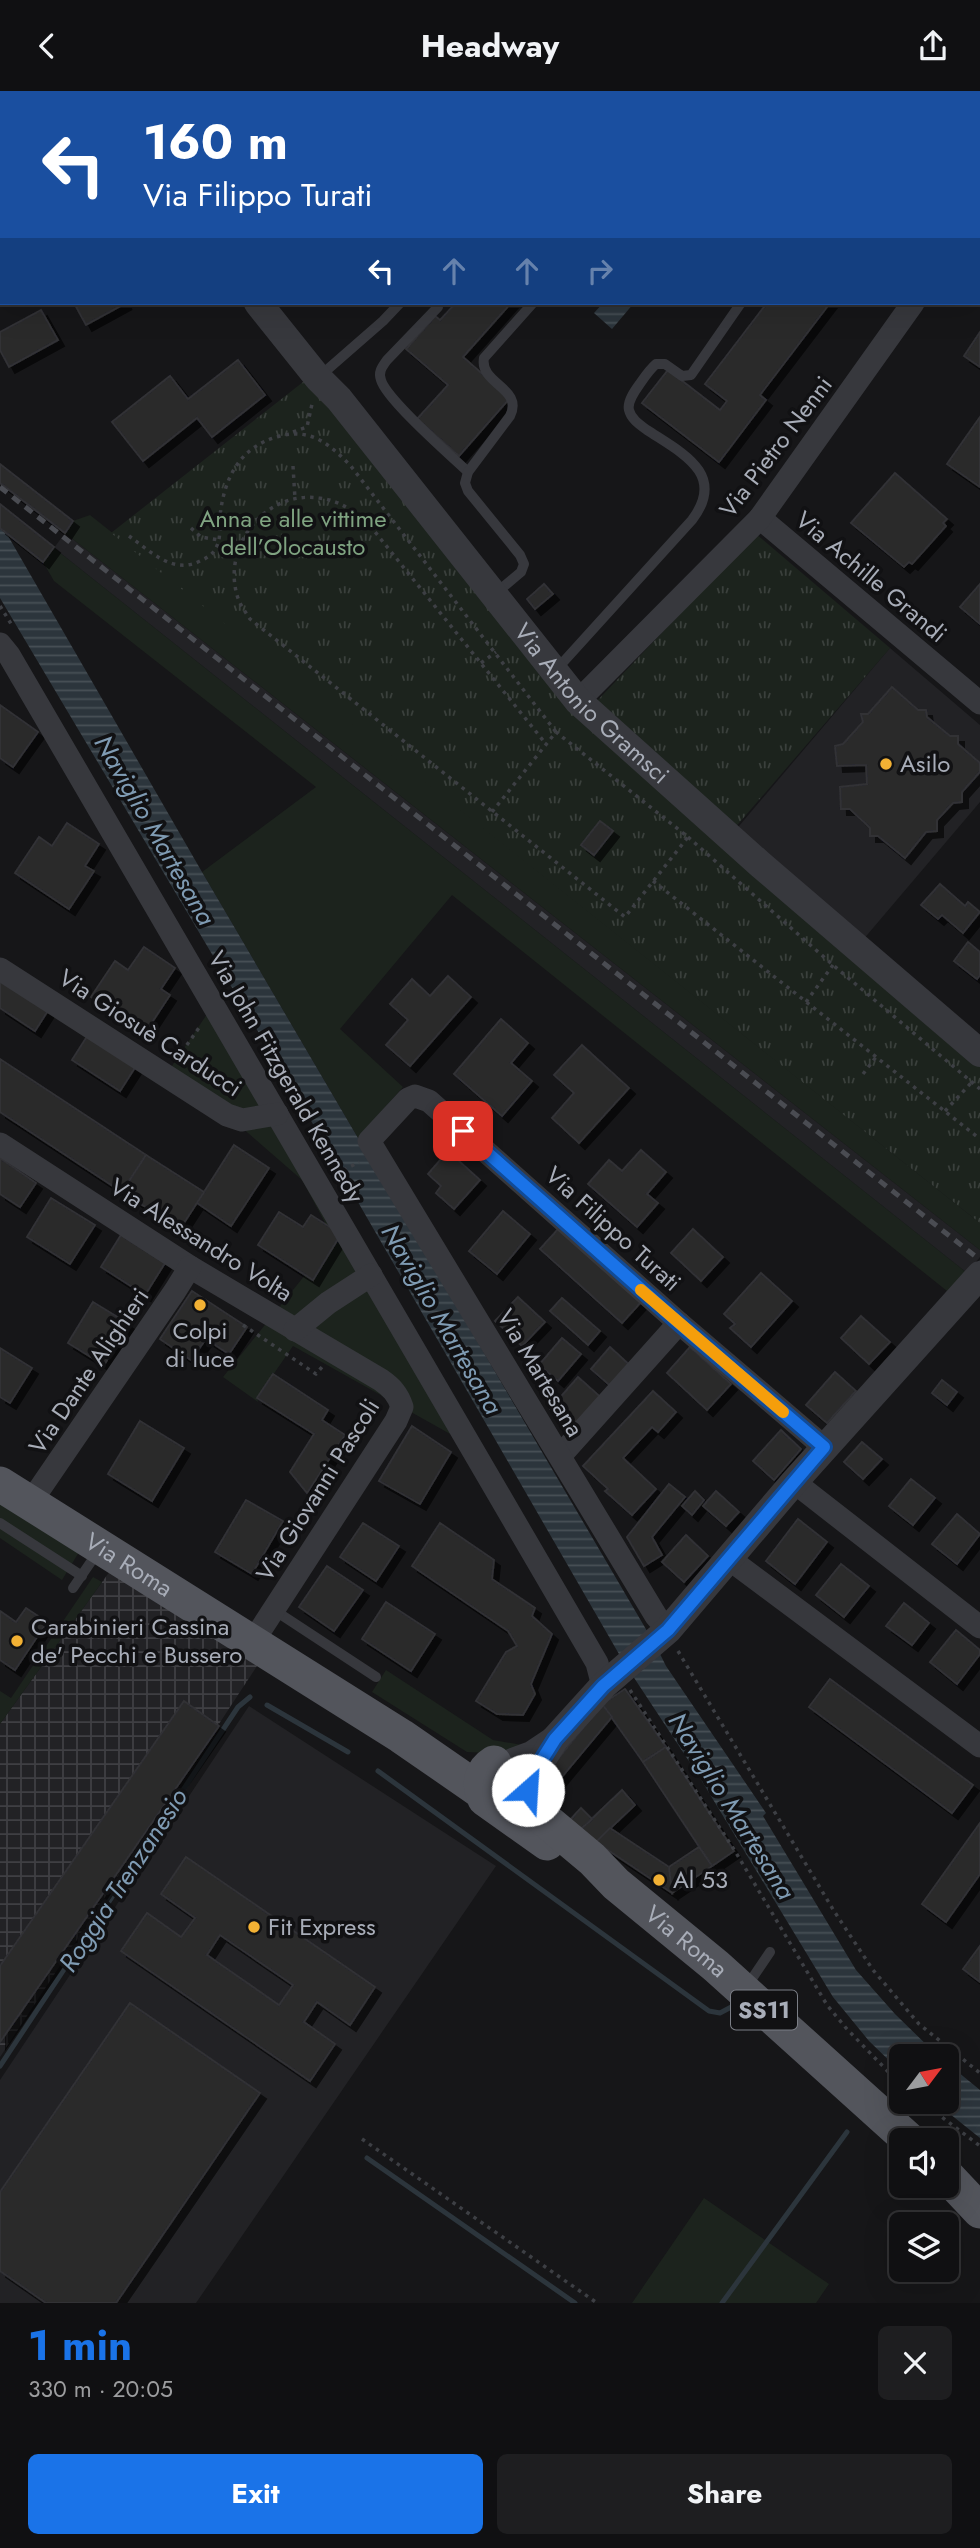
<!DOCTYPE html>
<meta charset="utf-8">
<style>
:root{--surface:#101012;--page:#1e1e20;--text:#f1f3f6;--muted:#9c9d9f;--line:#303032;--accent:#1a73e8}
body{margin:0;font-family:Jost,sans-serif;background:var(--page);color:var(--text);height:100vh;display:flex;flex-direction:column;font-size:26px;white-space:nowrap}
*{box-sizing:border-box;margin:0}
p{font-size:23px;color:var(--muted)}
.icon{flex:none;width:38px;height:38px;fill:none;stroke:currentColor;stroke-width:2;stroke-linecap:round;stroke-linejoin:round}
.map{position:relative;height:2212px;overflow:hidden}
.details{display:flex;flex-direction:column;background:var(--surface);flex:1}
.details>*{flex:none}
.top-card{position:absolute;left:0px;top:0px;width:980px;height:214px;box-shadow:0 7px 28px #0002,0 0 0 2px var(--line);background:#1a4fa0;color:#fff;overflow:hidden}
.needle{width:46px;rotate:58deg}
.buttons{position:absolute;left:889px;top:1953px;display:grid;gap:14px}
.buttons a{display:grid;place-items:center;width:70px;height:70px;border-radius:10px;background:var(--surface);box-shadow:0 7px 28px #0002,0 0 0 2px var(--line);font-size:35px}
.pin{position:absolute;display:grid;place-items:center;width:60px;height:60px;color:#fff;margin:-30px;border-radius:14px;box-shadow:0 4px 10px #0006}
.me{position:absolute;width:77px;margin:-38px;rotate:26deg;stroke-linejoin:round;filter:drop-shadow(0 0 5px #0008)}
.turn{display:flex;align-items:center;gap:24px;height:147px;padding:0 28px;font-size:32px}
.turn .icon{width:91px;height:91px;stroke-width:2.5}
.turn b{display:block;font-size:49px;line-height:60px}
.lanes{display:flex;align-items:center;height:66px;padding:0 28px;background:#0003;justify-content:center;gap:35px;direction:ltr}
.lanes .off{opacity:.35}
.round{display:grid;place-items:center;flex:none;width:74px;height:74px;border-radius:10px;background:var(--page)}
.head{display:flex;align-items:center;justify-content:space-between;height:119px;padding:0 28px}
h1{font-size:42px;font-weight:700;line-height:52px;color:var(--accent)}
.action{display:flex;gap:14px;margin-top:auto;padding:14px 28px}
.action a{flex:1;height:80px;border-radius:10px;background:var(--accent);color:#fff;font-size:28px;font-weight:700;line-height:80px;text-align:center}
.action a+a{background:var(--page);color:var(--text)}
header{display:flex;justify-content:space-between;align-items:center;height:91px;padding:0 28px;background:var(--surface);font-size:32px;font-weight:700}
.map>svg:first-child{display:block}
.built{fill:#222225}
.industrial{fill:url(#industrial-grid)}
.green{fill:#1c231d}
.park{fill:url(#park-tufts)}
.water{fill:url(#water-rules)}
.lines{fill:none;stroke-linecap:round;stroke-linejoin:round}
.stream{stroke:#2c353c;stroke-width:5}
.building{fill:#29292c;stroke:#303034;stroke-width:2;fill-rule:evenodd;filter:url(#shadow)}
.path{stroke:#3d3f44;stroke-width:3.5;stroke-dasharray:3.5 5;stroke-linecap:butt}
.service{stroke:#37383d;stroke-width:10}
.minor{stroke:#37383d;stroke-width:23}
.tertiary{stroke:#37383d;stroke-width:28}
.primary{stroke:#53555c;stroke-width:35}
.rail{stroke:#4a4c52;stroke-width:5;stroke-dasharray:9 7;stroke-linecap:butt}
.route-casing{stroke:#114b97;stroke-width:18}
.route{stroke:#1a73e8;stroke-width:12}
.slow{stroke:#f59e0b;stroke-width:12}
.poi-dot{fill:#f2b134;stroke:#111113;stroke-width:2.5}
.labels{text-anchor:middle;stroke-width:7;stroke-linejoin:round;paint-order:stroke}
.shield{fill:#111113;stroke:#7b7e86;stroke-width:2}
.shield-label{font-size:23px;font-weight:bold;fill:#a8adb8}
.street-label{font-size:24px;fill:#a8adb8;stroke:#111113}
.park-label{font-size:24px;fill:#7fa381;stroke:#111113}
.poi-label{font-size:24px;fill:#a8adb8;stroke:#111113;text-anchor:start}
.water-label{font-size:26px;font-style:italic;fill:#7f9bb3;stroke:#111113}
</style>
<header><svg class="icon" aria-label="back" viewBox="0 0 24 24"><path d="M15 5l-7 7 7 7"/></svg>Headway<svg class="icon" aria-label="share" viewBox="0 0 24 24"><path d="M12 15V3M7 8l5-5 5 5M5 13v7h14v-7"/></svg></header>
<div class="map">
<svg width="980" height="2212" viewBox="0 0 980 2212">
<defs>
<pattern id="industrial-grid" width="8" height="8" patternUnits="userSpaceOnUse" patternTransform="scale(1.75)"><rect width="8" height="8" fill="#222225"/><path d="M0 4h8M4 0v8" fill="none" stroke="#3f3f43"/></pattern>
<pattern id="park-tufts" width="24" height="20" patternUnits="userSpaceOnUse" patternTransform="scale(1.75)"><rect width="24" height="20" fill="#1c231d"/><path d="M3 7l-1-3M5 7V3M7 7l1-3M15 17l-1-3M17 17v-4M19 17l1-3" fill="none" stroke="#3a403c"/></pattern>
<pattern id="water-rules" width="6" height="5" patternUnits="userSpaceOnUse" patternTransform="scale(1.75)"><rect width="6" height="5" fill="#2c353c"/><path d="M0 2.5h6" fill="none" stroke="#485056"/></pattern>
<filter id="shadow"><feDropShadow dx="6" dy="6" stdDeviation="0" flood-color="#0009"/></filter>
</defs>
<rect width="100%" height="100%" fill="#161618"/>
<!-- built -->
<g class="built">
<path d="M65 442 980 1159V1166L967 1182 54 457Z"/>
<path d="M890 557 980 634V711L862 850 734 741Z"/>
<path d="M249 1615 496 1775 196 2212H0V1989Z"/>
</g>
<!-- industrial -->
<path class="industrial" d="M110 1480 259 1572 0 1966V1633Z"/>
<!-- green -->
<g class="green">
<path d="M90 424 980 1132V1159L65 442 73 430Z"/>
<path d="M54 457 967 1182 947 1200 452 804 340 938 403 996 358 1047 202 781 316 696 54 490 43 471Z"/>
<path d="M216 910 477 1358 293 1255 257 1307 258 1311 223 1286 334 1148 302 1089 232 1028 165 985Z"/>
<path d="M0 1412 79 1461 62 1489 0 1447Z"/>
<path d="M93 1486 102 1491 0 1633V1600L11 1607Z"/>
<path d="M386 1579 493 1649 528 1655 489 1662 467 1661 372 1601Z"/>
<path d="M704 2107 829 2193 816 2212H632Z"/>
</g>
<!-- park -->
<g class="park">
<path d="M312 284 572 618 980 968V1132L111 442Z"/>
<path d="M756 443 890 557 733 739 596 611Z"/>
</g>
<!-- water -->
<g class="water">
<path d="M603 212H634L612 238 594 222Z"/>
<path d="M0 431 202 781 657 1557 666 1575 766 1722 763 1725 856 1879 895 1923 938 1965H901V1981L869 1950 833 1906 700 1687 623 1570 306 1021 0 507Z"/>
<path d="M947 1972 980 1999V2047L935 2011H947Z"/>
</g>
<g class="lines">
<!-- stream -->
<g class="stream">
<path d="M267 1614 348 1661"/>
<path d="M378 1680 709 1920 720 1922 735 1914"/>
<path d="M0 1975 238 1616 250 1606"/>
<path d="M367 2067 575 2212"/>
<path d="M722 2212 847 2041"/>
</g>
</g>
<!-- building -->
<g class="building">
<path d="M74 212H126L86 234Z"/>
<path d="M456 212H511L463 266 510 307 459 365 417 328 448 294 406 258 435 225 440 229Z"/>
<path d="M767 212H830L760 304 766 309 719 371 642 312 668 279 720 319 727 310 705 293Z"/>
<path d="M41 219 58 249 9 276 0 259V241Z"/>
<path d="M980 241V276L964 265Z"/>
<path d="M238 269 265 304 212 346 197 327 143 370 112 331 170 285 188 308Z"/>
<path d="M980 326V396L947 373Z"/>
<path d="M0 373 73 430 65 442 0 392Z"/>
<path d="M895 382 947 428 943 432 946 435 912 473 909 471 904 476 851 432Z"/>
<path d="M0 413 54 456 43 471 0 437Z"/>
<path d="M544 493 553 503 535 518 527 508Z"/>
<path d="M980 493V533L960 516Z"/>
<path d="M892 596 918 619H926L927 626 950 645H958V653L980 672V681L962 701V711L953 712 937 729V740L926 741 905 767 878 745H870V737L850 718H841L840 696 867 693 866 674 837 675 835 655 843 653 863 631 861 623H868Z"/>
<path d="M0 614 38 641 13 676 0 667Z"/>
<path d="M600 730 613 740 594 764 581 754Z"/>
<path d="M67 732 99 753 85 775 94 780 69 818 15 782 39 746 52 755Z"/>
<path d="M940 793 965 815 968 811 980 821 963 842 942 824 938 828 921 814Z"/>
<path d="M968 851 980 861V884L977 888 954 870Z"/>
<path d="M144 856 175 877 161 898 170 904 145 942 91 906 115 870 128 879Z"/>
<path d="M448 885 471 906 410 975 386 954 408 929 390 913 412 888 430 905Z"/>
<path d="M0 888 51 915 35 940 0 917Z"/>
<path d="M501 928 528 952 511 972 532 990 502 1025 454 983Z"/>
<path d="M88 944 136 975 120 1000 72 969Z"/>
<path d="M582 954 629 997 579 1052 552 1027 574 1002 554 984Z"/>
<path d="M0 968 146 1064 122 1101 0 1021Z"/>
<path d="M234 1054 269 1077 231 1135 197 1112Z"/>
<path d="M641 1059 666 1081 647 1103 658 1112 637 1136 588 1093 609 1069 622 1080Z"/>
<path d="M448 1060 480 1089 454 1118 436 1102 441 1095 428 1083Z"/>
<path d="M146 1064 204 1101 180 1138 122 1101Z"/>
<path d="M0 1067 36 1092 20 1116 0 1103Z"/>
<path d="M51 1107 95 1134 70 1173 27 1146Z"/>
<path d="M503 1120 530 1143 497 1183 469 1160Z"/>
<path d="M279 1121 303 1136 311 1124 341 1143 313 1189 258 1154Z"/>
<path d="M560 1136 642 1210 622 1232 540 1158Z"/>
<path d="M693 1138 723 1166 701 1190 671 1162Z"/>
<path d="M121 1144 165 1172 145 1204 101 1176Z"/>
<path d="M761 1182 792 1210 751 1256 730 1237 735 1233 724 1223Z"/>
<path d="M192 1200 247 1236 229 1263 206 1248 191 1269 160 1248Z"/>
<path d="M518 1206 545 1231 522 1255 495 1230Z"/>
<path d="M562 1207 600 1240 588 1254 550 1220Z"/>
<path d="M93 1211 129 1233 104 1274 68 1252Z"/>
<path d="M861 1225 890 1251 869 1273 841 1247Z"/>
<path d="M562 1247 581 1263 558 1290 539 1274Z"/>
<path d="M610 1256 633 1277 614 1298 591 1278Z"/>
<path d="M690 1256 731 1293 707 1319 667 1282Z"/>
<path d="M0 1257 32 1277 10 1312 0 1306Z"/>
<path d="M835 1281 856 1300 827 1332 806 1314Z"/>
<path d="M273 1283 328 1319 322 1329 345 1344 307 1402 290 1381 314 1343 257 1307Z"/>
<path d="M578 1286 605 1310 577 1342 550 1318Z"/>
<path d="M942 1289 957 1301 947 1314 932 1302Z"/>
<path d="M653 1300 676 1321 658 1341 652 1336 623 1367 656 1398 632 1424 605 1400 608 1398 583 1375Z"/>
<path d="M140 1330 184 1357 152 1410 108 1383Z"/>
<path d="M412 1335 451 1361 420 1413 379 1390Z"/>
<path d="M781 1339 801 1358 774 1389 753 1370Z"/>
<path d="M862 1351 882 1368 863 1388 844 1371Z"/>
<path d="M911 1388 935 1407 913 1434 889 1415Z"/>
<path d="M669 1393 685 1406 652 1446 662 1464 644 1475 627 1446Z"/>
<path d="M695 1400 704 1409 692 1424 682 1415Z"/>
<path d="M716 1400 739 1421 726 1435 703 1415Z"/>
<path d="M246 1409 283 1430 252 1483 215 1461Z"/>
<path d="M957 1423 980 1443 957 1473 932 1453Z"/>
<path d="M798 1428 827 1451 795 1493 766 1470Z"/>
<path d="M363 1432 399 1455 376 1490 340 1466Z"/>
<path d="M440 1432 494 1469 492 1488 535 1517 532 1525 552 1543 531 1593 535 1603 523 1624 497 1623 476 1610 506 1561 517 1555 508 1540 412 1475Z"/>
<path d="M686 1444 708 1465 684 1491 662 1471Z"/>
<path d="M841 1473 869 1495 844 1526 816 1504Z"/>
<path d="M327 1475 363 1499 334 1540 299 1516Z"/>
<path d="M386 1511 435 1543 411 1580 362 1548Z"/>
<path d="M904 1512 929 1532 912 1554 886 1535Z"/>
<path d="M26 1517 47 1531 15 1579 0 1569V1520L16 1531Z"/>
<path d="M956 1539 980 1559V1563L957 1593 930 1571Z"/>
<path d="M830 1588 973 1694 952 1722 809 1616Z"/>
<path d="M625 1598 666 1656 643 1671 602 1613Z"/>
<path d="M184 1610 219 1635 0 1951V1875Z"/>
<path d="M602 1613 612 1626 556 1693 545 1684Z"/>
<path d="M666 1656 734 1760 712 1775 643 1671Z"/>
<path d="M622 1699 635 1714 596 1751 580 1739Z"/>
<path d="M581 1717 592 1728 580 1739 569 1730Z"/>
<path d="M980 1732V1783L946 1831 922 1813Z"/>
<path d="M610 1737 669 1776 672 1802 596 1751Z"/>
<path d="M699 1756 712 1775 672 1802 669 1776Z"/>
<path d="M186 1766 375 1896 350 1934 317 1911 304 1931 335 1953 310 1990 121 1860 147 1822 181 1846 195 1827 161 1803ZM220 1844 293 1894 279 1914 207 1864Z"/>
<path d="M980 1855V1891L963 1878Z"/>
<path d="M130 1912 260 2002 116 2212H46L0 2180V2101Z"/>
</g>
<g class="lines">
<!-- path -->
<g class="path">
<path d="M293 341 307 336 312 313"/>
<path d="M293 375 295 408"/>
<path d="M191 437 201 446 219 449"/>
<path d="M129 445C150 460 173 484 200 470 209 466 215 462 218 452 221 443 219 434 220 425 224 387 240 355 280 345 311 337 329 353 350 374L556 641"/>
<path d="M0 515 13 536"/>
<path d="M481 572 496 561"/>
<path d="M492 721 556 641 688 746 625 826 250 528C246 522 242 516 239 510 219 458 264 399 319 407 338 409 352 419 367 431L546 653"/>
<path d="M688 746 833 874 980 998"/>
<path d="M653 790 980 1048"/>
<path d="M806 911 833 874"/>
<path d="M177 968 201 934"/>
<path d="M863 983 876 966"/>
<path d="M945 1020 972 991"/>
<path d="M336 1083 359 1071"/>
<path d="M243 1234 316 1283 322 1276"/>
<path d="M678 1560 834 1820 873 1879 919 1933 980 1982"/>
<path d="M630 1599 735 1760 827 1914 846 1937 901 1994"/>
<path d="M922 2011 980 2055"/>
<path d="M362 2048 597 2212"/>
</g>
<!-- service -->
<g class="service">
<path d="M786 0 788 2"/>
<path d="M590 2 592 0"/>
<path d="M438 216 387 269C382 276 378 281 381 289 386 308 450 364 468 381"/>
<path d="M320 285 383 230 400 212"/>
<path d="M496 502 521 481 524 473 520 464 468 400 465 392 468 381 510 325C524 297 479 293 484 267L533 212"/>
<path d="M556 579 692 429C727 383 682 362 647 339 640 334 631 328 629 319 627 311 634 301 639 294 644 287 649 279 656 273H665L682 285 691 284 741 212"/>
<path d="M0 1432 82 1485"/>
<path d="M73 1497 99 1459"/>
<path d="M274 1519 376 1586"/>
<path d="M747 1895 770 1861"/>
</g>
<!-- minor -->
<g class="minor">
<path d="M835 0 838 2"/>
<path d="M978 114 980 111"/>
<path d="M0 194 2 193"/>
<path d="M760 427 980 612"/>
<path d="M0 553 9 564 597 1572 603 1595"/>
<path d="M578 610 760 427 913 212"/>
<path d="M0 878 227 1024 242 1029 277 1023"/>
<path d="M0 1053 190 1176 381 1289C391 1296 398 1303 402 1316L396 1330 252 1552"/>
<path d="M295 1239 328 1212 371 1184"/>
<path d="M560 1365 679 1232"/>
<path d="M794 1391 980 1536"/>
<path d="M30 1412 175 1200 190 1176"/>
<path d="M728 1467 980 1655"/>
<path d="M668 1539 656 1525 369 1050 408 1008 415 1005 429 1010 679 1232 824 1356"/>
</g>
<!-- tertiary -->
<g class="tertiary">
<path d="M110 0 111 2"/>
<path id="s1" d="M258 212 318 287 339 308 578 610 761 774 980 962"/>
<path d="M513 1671 532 1664 553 1650"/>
<path d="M528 1691 555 1648 603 1595 668 1539 794 1391 980 1184"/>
</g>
<!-- primary -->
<g class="primary">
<path id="s2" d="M0 1393 401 1645 482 1701"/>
<path d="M494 1672C481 1680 478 1693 485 1708L547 1752"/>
<path id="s3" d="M526 1703 537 1722 592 1768 616 1793 716 1875 909 2049"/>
<path d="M947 2085 980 2120"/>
</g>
<!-- rail -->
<path class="rail" d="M0 396 980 1169"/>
</g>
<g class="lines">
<!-- route casing -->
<g class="route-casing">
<path id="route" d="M463 1040 679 1232 824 1356 668 1539 603 1595 555 1648 528 1691V1699"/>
</g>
<!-- route -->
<use href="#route" class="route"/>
<!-- slow -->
<path class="slow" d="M641 1199 783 1321"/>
</g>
<!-- markers -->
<g class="poi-dot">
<circle cx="886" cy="673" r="7"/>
<circle cx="200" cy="1214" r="7"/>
<circle cx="17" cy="1550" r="7"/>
<circle cx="659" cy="1789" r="7"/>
<circle cx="254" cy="1836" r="7"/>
</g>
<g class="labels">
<!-- shield labels -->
<rect class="shield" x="731" y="1899.5" width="66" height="39" rx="5"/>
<g class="shield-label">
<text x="764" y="1927">SS11</text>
</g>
<!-- street labels -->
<g class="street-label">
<text transform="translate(776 356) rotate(-53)" y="8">Via Pietro Nenni</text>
<text transform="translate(871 486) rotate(40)" y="8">Via Achille Grandi</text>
<text dy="8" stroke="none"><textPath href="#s1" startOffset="522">Via Antonio Gramsci</textPath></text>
<text transform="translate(150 942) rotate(33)" y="8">Via Giosuè Carducci</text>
<text transform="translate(286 986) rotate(60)" y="8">Via John Fitzgerald Kennedy</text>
<text transform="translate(613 1138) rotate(42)" y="8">Via Filippo Turati</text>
<text transform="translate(201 1149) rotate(32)" y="8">Via Alessandro Volta</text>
<text transform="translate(89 1280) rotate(-56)" y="8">Via Dante Alighieri</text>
<text transform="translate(540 1282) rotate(59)" y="8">Via Martesana</text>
<text transform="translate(318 1399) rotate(-58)" y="8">Via Giovanni Pascoli</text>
<text dy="8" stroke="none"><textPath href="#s2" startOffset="152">Via Roma</textPath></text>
<text dy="8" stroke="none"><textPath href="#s3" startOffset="219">Via Roma</textPath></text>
</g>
<!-- park labels -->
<g class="park-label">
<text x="293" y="436">Anna e alle vittime<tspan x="293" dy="28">dell’Olocausto</tspan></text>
</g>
<!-- poi labels -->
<g class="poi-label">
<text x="900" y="681">Asilo</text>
<text x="200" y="1248" text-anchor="middle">Colpi<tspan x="200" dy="28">di luce</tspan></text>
<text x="31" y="1544">Carabinieri Cassina<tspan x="31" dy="28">de' Pecchi e Bussero</tspan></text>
<text x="673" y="1797">Al 53</text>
<text x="268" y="1844">Fit Express</text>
</g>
<!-- water labels -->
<g class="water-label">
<text transform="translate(155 739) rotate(60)" y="9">Naviglio Martesana</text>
<text transform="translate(442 1228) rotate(60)" y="9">Naviglio Martesana</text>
<text transform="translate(732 1715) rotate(58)" y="9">Naviglio Martesana</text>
<text transform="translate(123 1789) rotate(-57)" y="9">Roggia Trenzanesio</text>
</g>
</g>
</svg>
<div class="buttons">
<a><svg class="needle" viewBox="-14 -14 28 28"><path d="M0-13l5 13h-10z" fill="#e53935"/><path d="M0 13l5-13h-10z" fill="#9c9d9f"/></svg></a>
<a><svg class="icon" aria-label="sound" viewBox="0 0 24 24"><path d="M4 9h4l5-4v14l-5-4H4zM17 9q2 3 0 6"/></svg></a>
<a><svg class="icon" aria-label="layers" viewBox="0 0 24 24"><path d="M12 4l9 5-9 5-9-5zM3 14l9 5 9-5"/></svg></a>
</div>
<div class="pin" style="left:463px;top:1040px;background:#d93025"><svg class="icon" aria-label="arrive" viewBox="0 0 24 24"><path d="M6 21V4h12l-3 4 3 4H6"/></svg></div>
<svg class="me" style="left:528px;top:1699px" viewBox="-20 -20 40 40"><circle r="19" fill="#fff"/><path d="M0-13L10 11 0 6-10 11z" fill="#1a73e8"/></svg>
<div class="top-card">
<div class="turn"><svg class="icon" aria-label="left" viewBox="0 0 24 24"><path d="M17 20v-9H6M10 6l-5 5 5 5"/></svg><div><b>160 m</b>Via Filippo Turati</div></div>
<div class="lanes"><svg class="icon" aria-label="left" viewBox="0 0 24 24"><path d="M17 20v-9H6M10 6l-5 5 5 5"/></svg><svg class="icon off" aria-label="ahead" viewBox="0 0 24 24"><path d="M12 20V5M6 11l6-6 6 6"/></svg><svg class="icon off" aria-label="ahead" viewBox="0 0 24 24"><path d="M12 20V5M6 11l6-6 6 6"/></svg><svg class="icon off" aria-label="right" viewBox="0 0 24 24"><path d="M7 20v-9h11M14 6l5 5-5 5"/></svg></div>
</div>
</div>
<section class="details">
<div class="head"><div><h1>1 min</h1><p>330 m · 20:05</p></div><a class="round"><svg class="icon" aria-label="close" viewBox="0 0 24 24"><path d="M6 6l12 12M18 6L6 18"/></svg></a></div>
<div class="action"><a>Exit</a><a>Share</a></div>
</section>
